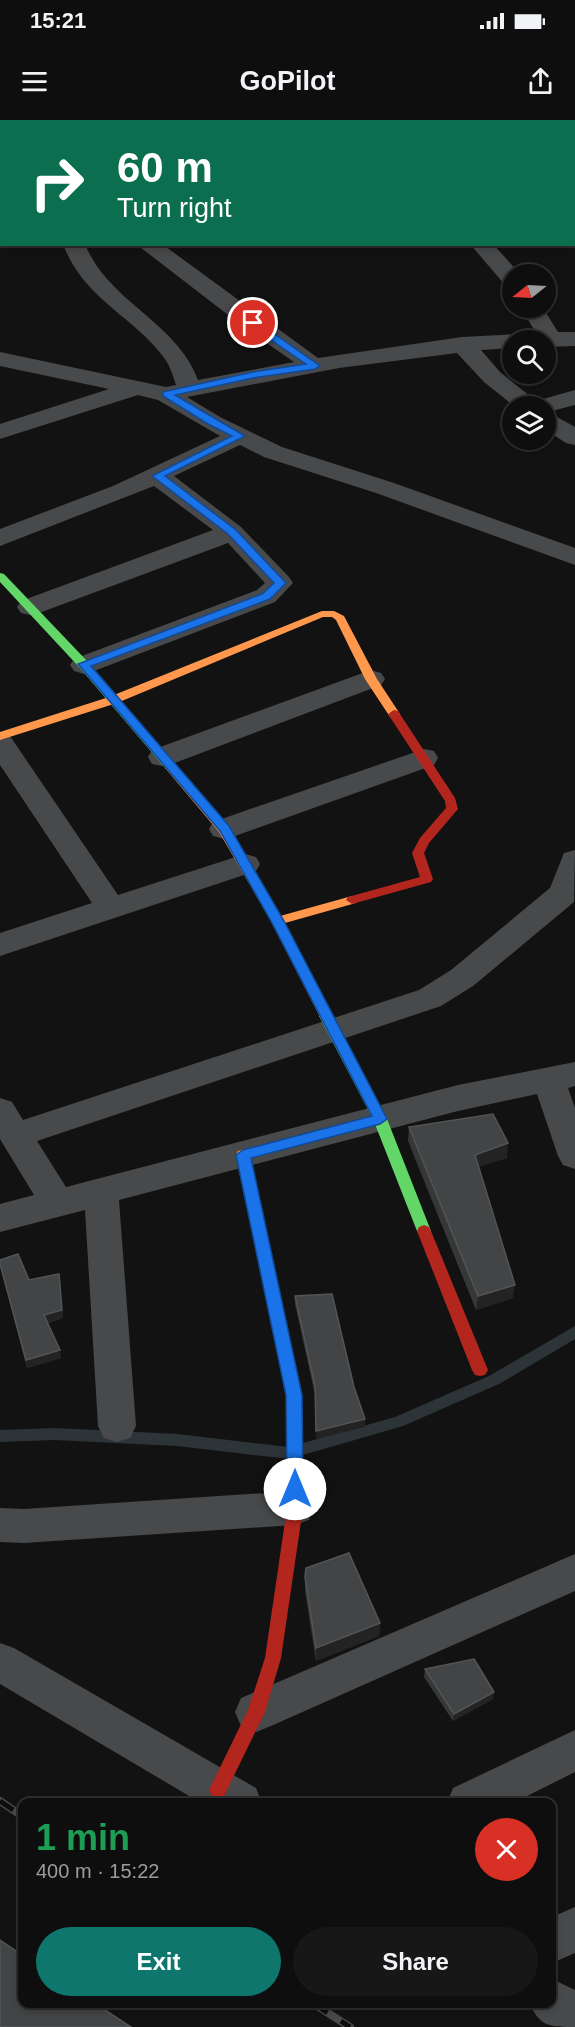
<!DOCTYPE html>
<meta charset="utf-8">
<style>
:root{--surface:#0e0e0e;--page:#171717;--text:#f1f3f6;--muted:#9b9c9e;--line:#2e2e2e;--accent:#0f766e}
body{margin:0;font-family:Arial,sans-serif;background:var(--page);color:var(--text);height:100vh;display:flex;flex-direction:column;font-size:22px;white-space:nowrap}
*{box-sizing:border-box;margin:0}
p{font-size:20px;color:var(--muted)}
.icon{flex:none;width:33px;height:33px;fill:none;stroke:currentColor;stroke-width:2;stroke-linecap:round;stroke-linejoin:round}
.map{position:relative;flex:1;overflow:hidden}
.panel{position:absolute;left:18px;top:1678px;width:538px;height:210px;display:flex;flex-direction:column;background:var(--surface);border-radius:12px;box-shadow:0 3px 9px #0003,0 0 0 2px var(--line)}
.panel>*{flex:none}
.hud{position:absolute;left:0px;top:0px;width:576px;height:126px;box-shadow:0 3px 9px #0003,0 0 0 2px var(--line);background:#0b6e4f;color:#fff;overflow:hidden}
.needle{width:39px;rotate:252deg}
.controls{position:absolute;left:502px;top:144px;display:grid;gap:12px}
.controls a{display:grid;place-items:center;width:54px;height:54px;border-radius:50%;background:var(--surface);box-shadow:0 3px 9px #0003,0 0 0 2px var(--line);font-size:30px}
.pin{position:absolute;display:grid;place-items:center;width:51px;height:51px;color:#fff;margin:-26px;border:3px solid #fff;border-radius:50%;box-shadow:0 2px 6px #0007}
.me{position:absolute;width:66px;margin:-33px;rotate:0deg;stroke-linejoin:round;filter:drop-shadow(0 0 4px #0008)}
.turn{display:flex;align-items:center;gap:21px;height:126px;padding:0 18px;font-size:27px}
.turn .icon{width:78px;height:78px;stroke-width:2.5}
.turn b{display:block;font-size:42px;line-height:51px}
.round{display:grid;place-items:center;flex:none;width:63px;height:63px;border-radius:32px;background:var(--page)}
.summary{display:flex;align-items:center;justify-content:space-between;height:102px;padding:0 18px}
h1{font-size:36px;font-weight:700;line-height:45px;color:#1e9e55}
.button{display:flex;gap:12px;margin-top:auto;padding:12px 18px}
.button a{flex:1;height:69px;border-radius:36px;background:var(--accent);color:#fff;font-size:24px;font-weight:700;line-height:69px;text-align:center}
.button a+a{background:var(--page);color:var(--text)}
.status{display:flex;justify-content:space-between;align-items:center;height:42px;padding:0 30px;background:var(--surface);direction:ltr}
.status svg{height:16px;fill:currentColor}
header{display:flex;justify-content:space-between;align-items:center;height:78px;padding:0 18px;background:var(--surface);font-size:27px;font-weight:700}
.map>svg:first-child{display:block}
.lines{fill:none;stroke-linecap:round;stroke-linejoin:round}
.stream{fill:#2c3438;fill-rule:evenodd}
.street{fill:#47494b;fill-rule:evenodd}
.fast{fill:#63d668;fill-rule:evenodd}
.slow{fill:#ff974d;fill-rule:evenodd}
.jam{fill:#b3261e;fill-rule:evenodd}
.rail-casing{stroke:#48494b;stroke-width:8}
.rail{stroke:#0d0d0e;stroke-width:5;stroke-dasharray:16;stroke-linecap:butt}
.wall{fill:#363838}
.shaded-wall{fill:#232323}
.building{fill:#424445;stroke:#525456;stroke-width:1.5}
.route{fill:#1a73e8;stroke:#114b97;stroke-width:1.5}
</style>
<div class="status"><b>15:21</b><svg viewBox="0 0 49 12"><path d="M0 12V9h3v3zM5 12V6h3v6zM10 12V3h3v9zM15 12V0h3v12zM26 1h20v11H26zM47 4h2v5h-2z"/></svg></div>
<header><svg class="icon" aria-label="menu" viewBox="0 0 24 24"><path d="M4 6h16M4 12h16M4 18h16"/></svg>GoPilot<svg class="icon" aria-label="share" viewBox="0 0 24 24"><path d="M12 15V3M7 8l5-5 5 5M5 13v7h14v-7"/></svg></header>
<div class="map">
<svg width="575" height="1907" viewBox="0 0 575 1907">
<rect width="100%" height="100%" fill="#121212"/>
<g class="lines">
<!-- stream -->
<path class="stream" d="M575 1206V1219L499 1264 403 1306 289 1339 177 1326 55 1320 0 1322V1310L55 1308 177 1314 289 1327 395 1297 489 1256Z"/>
<!-- street -->
<g class="street">
<path d="M84 0H106L107 2H85Z"/>
<path d="M178 0H201L177 2Z"/>
<rect x="0" y="14" width="2" height="14"/>
<rect x="574" y="27" width="1" height="12"/>
<path d="M63 124H85C108 182 177 202 198 260L294 242 245 208 136 124H162L318 238 462 217 536 213 521 188H543L558 212H575V226L546 227V220H513V228L481 230 500 252 536 281 575 270V285L548 292 575 307V325L566 323 546 310V286H514L484 262 457 233 339 248 187 277 220 297 282 327 394 363 575 428V445L376 373 264 337 240 325 174 356 241 407 289 457 293 463 275 482 94 551 84 554 74 551 70 545 74 539 257 470 265 463 228 423 39 493 30 495 21 493 17 487 21 481 213 410 154 366 0 426V409L113 366 220 316 158 280 138 275 0 319V304L109 269 0 246V232L166 267 176 265C173 256 170 246 165 239 133 195 84 180 63 124Z"/>
<path d="M470 124H493L520 154H513V167L505 165Z"/>
<path d="M371 550 381 553 385 559 381 565 172 644 162 646 152 644 148 637 152 630Z"/>
<path d="M0 614 10 616 118 775 245 734 256 737 260 744 256 751 0 836V813L92 783 0 645Z"/>
<path d="M424 629 434 631 438 638 434 645 235 716 224 719 213 716 209 709 213 702Z"/>
<path d="M575 730 574 782 473 866 441 886 37 1021 66 1067 458 965 575 942V966L568 968 575 988V1049L563 1045 558 1036 537 974 458 991 119 1080 136 1306 130 1318 117 1322 104 1318 98 1306 85 1090 0 1112V1084L34 1075 0 1019V978L12 982 23 1000 419 870 451 850 550 768 564 733Z"/>
<path d="M295 1371 309 1376 314 1388 309 1400 295 1405 24 1423 0 1422V1388L24 1389Z"/>
<path d="M575 1434V1471L271 1606 256 1612 241 1606 235 1592 241 1578Z"/>
<path d="M0 1523 14 1528 256 1668 262 1683H201L0 1564Z"/>
<path d="M575 1610V1652L513 1683H447L453 1668Z"/>
<path d="M575 1787V1833L552 1843V1797Z"/>
<path d="M552 1859 575 1870V1907C551 1907 540 1907 530 1884H552Z"/>
</g>
<!-- fast -->
<g class="fast">
<path d="M0 453 4 454 88 542 174 643 176 646 174 649H166L80 548 0 462Z"/>
<path d="M326 891 331 893 387 999 431 1111 429 1115 424 1117 419 1115 417 1111 373 999 319 896Z"/>
</g>
<!-- slow -->
<g class="slow">
<path d="M322 491H334L344 496 377 559 400 594 398 597H390L365 559 336 500 332 497H323L117 583 0 620V612L109 577Z"/>
<path d="M170 642 174 643 228 706 280 796 352 776 356 777 358 780 356 783 285 803 333 896 331 899H321L271 801 219 712 166 649 164 646Z"/>
<path d="M243 1030 248 1031 250 1035 286 1206 284 1210 279 1212 274 1210 272 1206 236 1035 238 1031Z"/>
</g>
<!-- jam -->
<g class="jam">
<path d="M394 590 398 591 455 678 458 689 429 723 424 733 433 759 431 762 352 784 346 780 348 777 420 757 412 733 420 718 446 688 445 681 388 594Z"/>
<path d="M424 1105 429 1107 431 1111 488 1250 485 1255 480 1256 475 1255 472 1250 417 1111 419 1107Z"/>
<path d="M279 1200 284 1202 286 1206 302 1275 303 1388 281 1538 265 1592 224 1676 218 1678 212 1676 209 1670 248 1590 265 1538 287 1388 286 1275 272 1206 274 1202Z"/>
</g>
<!-- rail casing -->
<g class="rail-casing">
<g id="rail">
<path d="M0 1681 22 1696"/>
<path d="M314 1884 350 1907"/>
</g>
</g>
<!-- rail -->
<use href="#rail" class="rail"/>
</g>
<!-- wall -->
<g class="wall">
<path d="M409 1007 507 1038 478 1047 513 1178 476 1190 408 1021Z"/>
<path d="M0 1140 29 1160 60 1163 63 1198 48 1203 61 1238 27 1248 1 1149Z"/>
<path d="M295 1176 354 1267 365 1299V1307L316 1319 315 1275 295 1184Z"/>
<path d="M305 1457 380 1503 379 1516 316 1541 305 1471Z"/>
<path d="M425 1549 493 1579 453 1601 424 1557Z"/>
</g>
<!-- shaded-wall -->
<g class="shaded-wall">
<path d="M508 1023 507 1038 473 1049 475 1035Z"/>
<path d="M60 1163 63 1198 46 1203 44 1195Z"/>
<path d="M515 1165 513 1178 476 1190 478 1176Z"/>
<path d="M60 1230 61 1238 27 1248 26 1240Z"/>
<path d="M365 1299V1307L316 1319V1311Z"/>
<path d="M380 1503 379 1516 316 1541V1528Z"/>
<path d="M494 1572 493 1579 453 1601 454 1594Z"/>
</g>
<!-- building -->
<g class="building">
<path d="M502 0H543L544 2H503Z"/>
<path d="M493 994 508 1023 475 1035 515 1165 478 1176 409 1007Z"/>
<path d="M18 1134 29 1160 59 1154 62 1190 44 1195 60 1230 26 1240 0 1144V1140Z"/>
<path d="M332 1174 354 1267 365 1299 316 1311 315 1266 295 1176Z"/>
<path d="M349 1433 380 1503 316 1528 305 1457 306 1448Z"/>
<path d="M474 1539 494 1572 454 1594 425 1549Z"/>
<path d="M0 1820 22 1835V1884H96L131 1907H0Z"/>
</g>
<!-- route -->
<path class="route" d="M249 201H256L320 246 315 249 253 258 175 275 245 316 165 356 236 410 286 463 270 479 91 546 229 706 284 801 387 999 380 1004 251 1038 302 1275 303 1369 301 1374 295 1376 290 1374 287 1369 286 1275 236 1035 243 1030 372 996 271 801 220 711 78 544 262 474 274 463 228 414 152 356 232 316 208 304 163 276V272L253 252 306 244 249 205Z"/>
</svg>
<div class="controls">
<a><svg class="needle" viewBox="-14 -14 28 28"><path d="M0-13l5 13h-10z" fill="#e53935"/><path d="M0 13l5-13h-10z" fill="#9b9c9e"/></svg></a>
<a><svg class="icon" aria-label="search" viewBox="0 0 24 24"><circle cx="10" cy="10" r="6"/><path d="M15 15l6 6"/></svg></a>
<a><svg class="icon" aria-label="layers" viewBox="0 0 24 24"><path d="M12 4l9 5-9 5-9-5zM3 14l9 5 9-5"/></svg></a>
</div>
<div class="pin" style="left:253px;top:203px;background:#d93025"><svg class="icon" aria-label="arrive" viewBox="0 0 24 24"><path d="M6 21V4h12l-3 4 3 4H6"/></svg></div>
<svg class="me" style="left:295px;top:1369px" viewBox="-20 -20 40 40"><circle r="19" fill="#fff"/><path d="M0-13L10 11 0 6-10 11z" fill="#1a73e8"/></svg>
<div class="hud">
<div class="turn"><svg class="icon" aria-label="right" viewBox="0 0 24 24"><path d="M7 20v-9h11M14 6l5 5-5 5"/></svg><div><b>60 m</b>Turn right</div></div>
</div>
<section class="panel">
<div class="summary"><div><h1>1 min</h1><p>400 m · 15:22</p></div><a class="round" style="background:#d93025;color:#fff"><svg class="icon" aria-label="close" viewBox="0 0 24 24"><path d="M6 6l12 12M18 6L6 18"/></svg></a></div>
<div class="button"><a>Exit</a><a>Share</a></div>
</section>
</div>
